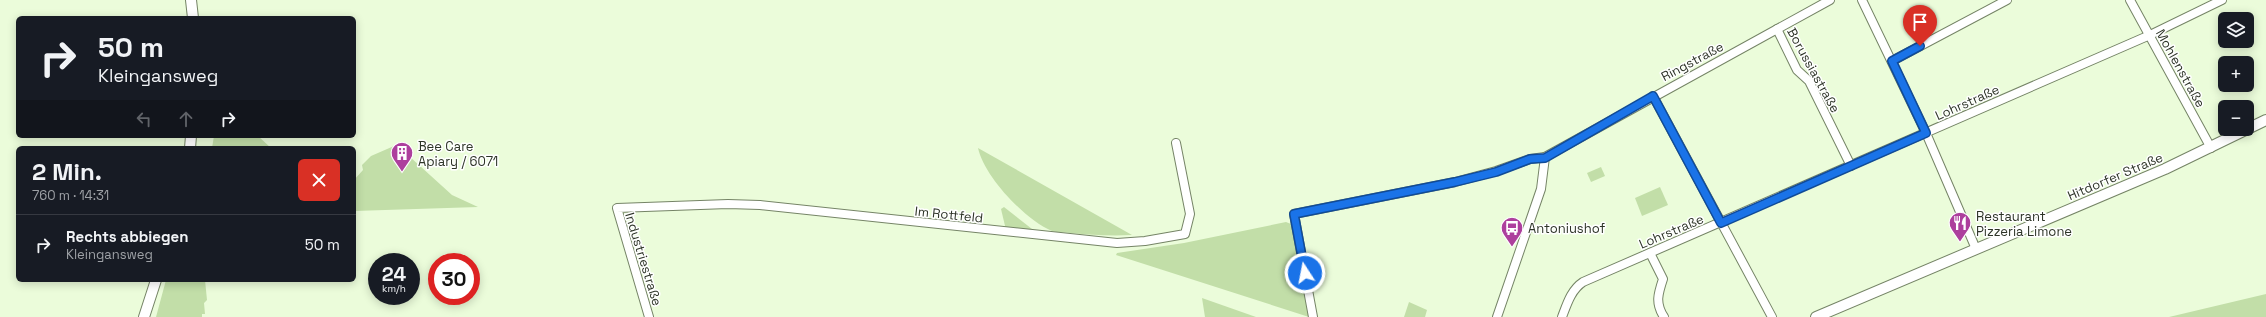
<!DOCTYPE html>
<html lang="de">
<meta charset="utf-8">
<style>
:root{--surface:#171b24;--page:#242831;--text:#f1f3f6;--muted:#9ea1a6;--line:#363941}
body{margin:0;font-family:"Space Grotesk",sans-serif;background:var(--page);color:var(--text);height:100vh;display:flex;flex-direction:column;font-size:15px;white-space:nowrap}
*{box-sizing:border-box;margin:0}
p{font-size:13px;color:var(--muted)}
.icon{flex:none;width:22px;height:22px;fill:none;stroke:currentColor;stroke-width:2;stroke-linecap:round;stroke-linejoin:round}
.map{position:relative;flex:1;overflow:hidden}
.sheet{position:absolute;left:16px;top:146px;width:340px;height:136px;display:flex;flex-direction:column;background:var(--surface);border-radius:6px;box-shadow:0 2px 10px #0003}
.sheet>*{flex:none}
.banner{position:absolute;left:16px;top:16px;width:340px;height:122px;border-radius:6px;box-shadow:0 2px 10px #0003;background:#171b24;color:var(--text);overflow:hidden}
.buttons{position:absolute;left:2218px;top:12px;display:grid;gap:8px}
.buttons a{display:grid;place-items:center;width:36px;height:36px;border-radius:6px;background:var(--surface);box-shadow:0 2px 10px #0003;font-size:20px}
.speed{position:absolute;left:368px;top:253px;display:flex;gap:8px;font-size:20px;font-weight:700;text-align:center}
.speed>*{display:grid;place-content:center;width:52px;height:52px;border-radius:50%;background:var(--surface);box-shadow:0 2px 10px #0003;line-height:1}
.speed small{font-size:10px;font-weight:400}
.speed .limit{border:6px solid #d22;background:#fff;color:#111}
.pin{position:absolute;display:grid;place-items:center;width:34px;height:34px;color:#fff;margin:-41px -17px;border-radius:50% 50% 50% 0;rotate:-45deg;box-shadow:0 0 4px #0007}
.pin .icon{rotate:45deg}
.me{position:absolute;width:44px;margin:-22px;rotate:349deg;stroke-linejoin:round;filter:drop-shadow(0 0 3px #0008)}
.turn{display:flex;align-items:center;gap:14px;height:84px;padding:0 16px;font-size:18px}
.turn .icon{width:52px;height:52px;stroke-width:2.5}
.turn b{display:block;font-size:28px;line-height:34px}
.lanes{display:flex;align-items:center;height:38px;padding:0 16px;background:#0003;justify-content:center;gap:20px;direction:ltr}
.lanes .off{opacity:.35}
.round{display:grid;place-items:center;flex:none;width:42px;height:42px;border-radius:6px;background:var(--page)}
.head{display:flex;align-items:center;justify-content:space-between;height:68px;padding:0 16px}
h1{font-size:24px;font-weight:800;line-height:30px}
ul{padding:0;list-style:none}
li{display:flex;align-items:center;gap:12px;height:60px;padding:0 16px;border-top:1px solid var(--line)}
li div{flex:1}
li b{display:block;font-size:15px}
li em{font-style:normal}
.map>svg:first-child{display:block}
.green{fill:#c2dea8}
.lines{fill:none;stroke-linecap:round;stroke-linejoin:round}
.minor-casing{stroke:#758466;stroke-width:10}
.tertiary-casing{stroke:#758466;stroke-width:12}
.minor{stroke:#fff;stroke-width:8}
.tertiary{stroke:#fff;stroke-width:10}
.route-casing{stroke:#114b97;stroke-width:10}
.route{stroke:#1a73e8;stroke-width:7}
.labels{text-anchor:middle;stroke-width:3;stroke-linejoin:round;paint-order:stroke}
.street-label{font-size:13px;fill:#2d3427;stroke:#fff}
.poi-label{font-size:13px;fill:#2d3427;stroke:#fff;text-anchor:start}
</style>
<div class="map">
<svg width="2266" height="317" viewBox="0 0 2266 317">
<rect width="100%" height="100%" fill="#ebfcda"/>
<!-- green -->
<g class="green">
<path d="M214 136H258L271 148H212Z"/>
<path d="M394 146 399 147 452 195 478 207 354 211V180L363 170 362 165 371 156Z"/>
<path d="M978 148 1132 235C1111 236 1091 235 1071 233 1065 232 1057 233 1052 231 1025 220 984 176 978 148Z"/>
<path d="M1601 167 1605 176 1591 182 1587 173Z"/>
<path d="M1660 187 1668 205 1642 216 1635 198Z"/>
<path d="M1004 207 1032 229 1006 230 1001 209Z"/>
<path d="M1286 222 1291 224 1309 317 1116 255 1117 253 1184 243Z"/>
<path d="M166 280H205L207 300 204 303 205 314H202V317H156Z"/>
<path d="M2266 294V317H2169Z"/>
<path d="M1202 298 1256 317H1205Z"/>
<path d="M1409 302 1427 310 1425 317H1404Z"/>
</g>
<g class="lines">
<!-- minor casing -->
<g class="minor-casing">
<g id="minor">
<path d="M1862 0 1926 133 1976 249"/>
<path d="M2130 0 2211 148"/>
<path d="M1777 29 1797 70 1809 81 1851 166"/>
<path d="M1892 61 2007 0"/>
<path d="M1653 96 1772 317"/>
<path d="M1650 253 1663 279C1658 294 1655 303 1664 317"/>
<path d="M649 317 617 208 728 204 760 205 1117 243 1145 241 1185 234 1190 214 1176 143"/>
<path d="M1313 317 1294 214 1455 182 1496 171 1530 159 1545 157"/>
<path d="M1497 317 1541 189 1545 157 1830 0"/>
<path d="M1562 317C1567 304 1571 290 1583 282L2150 35 2222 0"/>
</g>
</g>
<!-- tertiary casing -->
<g class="tertiary-casing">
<g id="tertiary">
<path d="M191 0 193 18"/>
<path d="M190 148 191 136"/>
<path d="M144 317 156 280"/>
<path d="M1816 317 2165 169 2266 120"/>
</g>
</g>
<!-- minor -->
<use href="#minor" class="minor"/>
<!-- tertiary -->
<use href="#tertiary" class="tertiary"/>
</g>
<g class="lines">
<!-- route casing -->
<g class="route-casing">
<path id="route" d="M1305 273 1294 214 1455 182 1496 172 1530 159 1545 158 1653 96 1721 223 1926 133 1892 61 1920 46"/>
</g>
<!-- route -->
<use href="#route" class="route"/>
</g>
<!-- icons -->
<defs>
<g id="building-pin" transform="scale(1.15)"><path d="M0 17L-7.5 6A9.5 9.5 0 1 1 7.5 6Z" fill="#ad3f9d" stroke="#fff"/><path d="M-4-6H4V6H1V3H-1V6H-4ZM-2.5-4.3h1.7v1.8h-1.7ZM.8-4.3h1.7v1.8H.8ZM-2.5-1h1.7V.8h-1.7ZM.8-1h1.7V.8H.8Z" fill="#fff"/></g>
<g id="restaurant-pin" transform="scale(1.15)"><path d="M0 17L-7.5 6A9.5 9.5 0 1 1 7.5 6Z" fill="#ad3f9d" stroke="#fff"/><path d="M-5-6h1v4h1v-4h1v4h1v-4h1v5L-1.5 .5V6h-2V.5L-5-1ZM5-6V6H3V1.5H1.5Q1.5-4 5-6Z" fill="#fff"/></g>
<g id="bus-pin" transform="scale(1.15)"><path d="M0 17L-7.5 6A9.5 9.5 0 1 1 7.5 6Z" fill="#ad3f9d" stroke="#fff"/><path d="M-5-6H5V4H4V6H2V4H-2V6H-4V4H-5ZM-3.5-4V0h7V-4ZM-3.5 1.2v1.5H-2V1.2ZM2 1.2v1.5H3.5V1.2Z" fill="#fff"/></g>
</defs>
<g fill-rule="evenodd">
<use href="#building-pin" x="402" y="153"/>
<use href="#restaurant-pin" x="1960" y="223"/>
<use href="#bus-pin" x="1512" y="228"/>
</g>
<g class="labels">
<!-- street labels -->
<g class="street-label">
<text transform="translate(1692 61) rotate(-28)" y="5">Ringstraße</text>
<text transform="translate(2181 68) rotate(61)" y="5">Mohlenstraße</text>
<text transform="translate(1814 70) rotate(61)" y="5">Borussiastraße</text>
<text transform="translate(1967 102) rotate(-24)" y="5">Lohrstraße</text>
<text transform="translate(2115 176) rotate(-23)" y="5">Hitdorfer Straße</text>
<text transform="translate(949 214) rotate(6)" y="5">Im Rottfeld</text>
<text transform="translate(1671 231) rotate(-23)" y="5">Lohrstraße</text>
<text transform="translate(644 259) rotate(73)" y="5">Industriestraße</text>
</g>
<!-- poi labels -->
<g class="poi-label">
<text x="418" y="151">Bee Care<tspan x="418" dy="15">Apiary / 6071</tspan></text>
<text x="1976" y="221">Restaurant<tspan x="1976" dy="15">Pizzeria Limone</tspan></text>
<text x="1528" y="233">Antoniushof</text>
</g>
</g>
</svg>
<div class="buttons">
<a><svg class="icon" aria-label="layers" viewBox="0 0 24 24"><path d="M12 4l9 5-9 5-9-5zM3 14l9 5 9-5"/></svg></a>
<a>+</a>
<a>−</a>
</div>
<div class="speed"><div>24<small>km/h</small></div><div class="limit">30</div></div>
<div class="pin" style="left:1920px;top:46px;background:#d93025"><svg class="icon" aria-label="arrive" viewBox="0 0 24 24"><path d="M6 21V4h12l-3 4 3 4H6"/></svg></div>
<svg class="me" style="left:1305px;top:273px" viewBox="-20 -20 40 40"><circle r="17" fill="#1a73e8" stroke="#fff" stroke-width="3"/><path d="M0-11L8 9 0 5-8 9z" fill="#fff"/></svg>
<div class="banner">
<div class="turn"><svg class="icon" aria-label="right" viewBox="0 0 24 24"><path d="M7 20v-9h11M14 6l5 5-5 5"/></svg><div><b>50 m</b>Kleingansweg</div></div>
<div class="lanes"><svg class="icon off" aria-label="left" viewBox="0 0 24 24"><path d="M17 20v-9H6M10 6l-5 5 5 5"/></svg><svg class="icon off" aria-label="ahead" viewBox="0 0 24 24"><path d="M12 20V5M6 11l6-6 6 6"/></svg><svg class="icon" aria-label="right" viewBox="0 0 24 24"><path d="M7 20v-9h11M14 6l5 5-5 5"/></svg></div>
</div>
<section class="sheet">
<div class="head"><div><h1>2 Min.</h1><p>760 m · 14:31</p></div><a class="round" style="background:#d93025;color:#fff"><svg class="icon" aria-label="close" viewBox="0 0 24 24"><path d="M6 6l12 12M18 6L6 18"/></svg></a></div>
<ul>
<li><svg class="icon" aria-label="right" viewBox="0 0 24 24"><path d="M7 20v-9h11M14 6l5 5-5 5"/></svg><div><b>Rechts abbiegen</b><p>Kleingansweg</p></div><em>50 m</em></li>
</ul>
</section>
</div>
